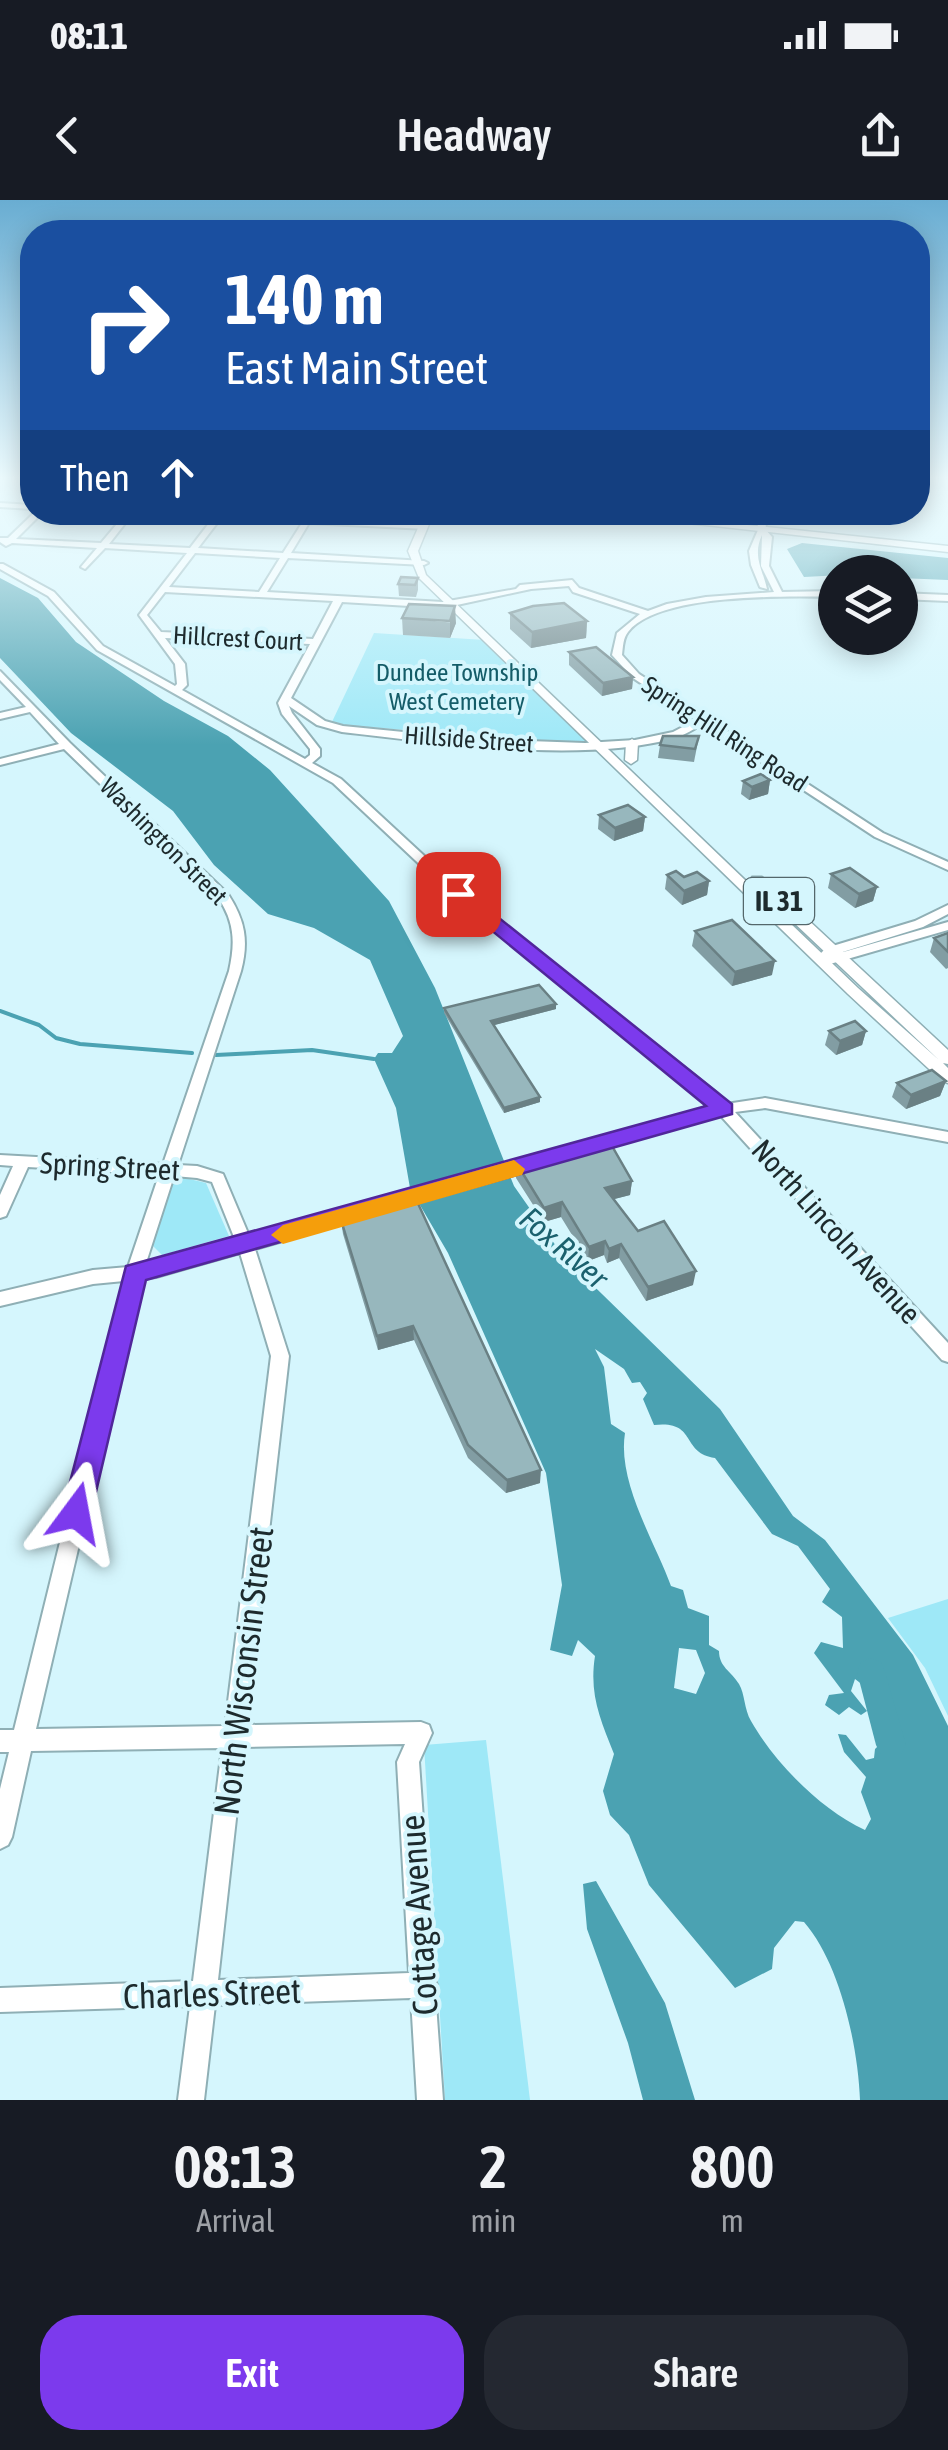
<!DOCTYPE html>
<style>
:root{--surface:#171b24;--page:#242831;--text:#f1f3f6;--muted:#9ea1a6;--accent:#7c3aed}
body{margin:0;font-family:"Asap Condensed",sans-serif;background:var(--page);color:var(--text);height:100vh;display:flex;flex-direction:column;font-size:38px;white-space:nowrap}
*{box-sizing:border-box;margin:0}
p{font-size:32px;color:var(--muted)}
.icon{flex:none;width:55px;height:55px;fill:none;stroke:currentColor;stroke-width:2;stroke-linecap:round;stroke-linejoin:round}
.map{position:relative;height:1900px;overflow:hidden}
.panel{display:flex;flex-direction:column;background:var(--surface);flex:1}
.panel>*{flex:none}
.top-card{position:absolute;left:20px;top:20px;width:910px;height:305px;border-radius:40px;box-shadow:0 5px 25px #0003;background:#1a4fa0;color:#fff;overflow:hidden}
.tools{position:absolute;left:818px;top:355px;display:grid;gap:20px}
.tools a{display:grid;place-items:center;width:100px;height:100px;border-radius:50%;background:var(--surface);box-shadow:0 5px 25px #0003;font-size:50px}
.pin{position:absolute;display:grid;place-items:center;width:85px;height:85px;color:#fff;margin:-42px;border-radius:20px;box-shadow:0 5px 15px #0006}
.me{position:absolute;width:110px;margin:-55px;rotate:13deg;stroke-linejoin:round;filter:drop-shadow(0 0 8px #0008)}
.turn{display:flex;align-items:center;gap:35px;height:210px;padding:0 40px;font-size:45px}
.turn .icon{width:130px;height:130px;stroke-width:2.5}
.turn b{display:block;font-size:70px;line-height:85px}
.then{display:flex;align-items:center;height:95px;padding:0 40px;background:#0003;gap:20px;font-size:38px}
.eta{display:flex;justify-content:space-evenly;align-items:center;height:170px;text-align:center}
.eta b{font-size:60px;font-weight:600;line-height:70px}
.action{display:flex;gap:20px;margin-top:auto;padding:20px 40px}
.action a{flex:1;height:115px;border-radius:40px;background:var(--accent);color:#fff;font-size:40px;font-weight:600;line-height:115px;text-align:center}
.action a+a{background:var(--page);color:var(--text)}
.status{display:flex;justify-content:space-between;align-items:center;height:70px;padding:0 50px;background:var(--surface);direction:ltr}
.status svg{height:28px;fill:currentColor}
header{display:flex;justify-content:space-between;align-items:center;height:130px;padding:0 40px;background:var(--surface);font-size:45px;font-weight:600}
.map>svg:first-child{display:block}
.green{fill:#9ee8f7}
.water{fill:#4ba2b2;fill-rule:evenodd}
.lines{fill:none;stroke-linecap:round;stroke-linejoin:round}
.stream{stroke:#4ba2b2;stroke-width:4}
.river{fill:#4ba2b2;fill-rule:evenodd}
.minor-casing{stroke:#8fafb5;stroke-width:4}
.major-casing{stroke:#8fafb5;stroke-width:3}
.minor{fill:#fff;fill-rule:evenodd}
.major{fill:#fff;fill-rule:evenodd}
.wall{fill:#829da3}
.shaded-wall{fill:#6a8084}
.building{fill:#97b7bd;stroke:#6a8084;stroke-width:2.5}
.route{fill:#7c3aed;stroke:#51269a;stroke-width:2.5}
.slow{fill:#f59e0b}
.labels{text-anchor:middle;stroke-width:8;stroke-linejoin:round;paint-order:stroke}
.far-street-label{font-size:25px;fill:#1d2a2d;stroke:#d5f6fd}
.far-park-label{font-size:25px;fill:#145c68;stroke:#d5f6fd}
.shield{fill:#d5f6fd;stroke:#54676b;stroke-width:2.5}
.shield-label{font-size:28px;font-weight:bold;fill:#1d2a2d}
.street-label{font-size:30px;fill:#1d2a2d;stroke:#d5f6fd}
.water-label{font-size:32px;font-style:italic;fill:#1b616e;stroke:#d5f6fd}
.near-street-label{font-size:35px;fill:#1d2a2d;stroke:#d5f6fd}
</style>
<div class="status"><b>08:11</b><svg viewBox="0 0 49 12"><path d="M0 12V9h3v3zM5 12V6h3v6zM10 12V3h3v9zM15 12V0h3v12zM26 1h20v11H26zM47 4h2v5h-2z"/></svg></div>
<header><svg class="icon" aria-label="back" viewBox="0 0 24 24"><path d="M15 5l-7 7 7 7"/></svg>Headway<svg class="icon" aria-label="share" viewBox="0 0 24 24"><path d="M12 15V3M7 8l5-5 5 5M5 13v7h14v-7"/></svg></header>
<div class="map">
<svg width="948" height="1900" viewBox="0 0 948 1900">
<rect width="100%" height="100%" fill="#d5f6fd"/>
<!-- green -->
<g class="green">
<path d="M374 433 485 440 588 541 580 544 331 524Z"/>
<path d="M181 977 206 983 229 1036 162 1055 152 1045 171 983Z"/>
<path d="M948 1399V1516L925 1468 888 1418Z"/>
<path d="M486 1540 530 1900H445L424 1545Z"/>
</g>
<!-- water -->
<g class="water">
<path d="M802 343 948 358V380L900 378V372L804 377 787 349Z"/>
<path d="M0 378 38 398 76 442 164 501 228 536 270 570 389 701 435 788 514 986 563 1056 720 1209 793 1316 825 1340 913 1455 948 1526V1900H860C858 1846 840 1763 804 1722L795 1721 774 1748 772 1769 735 1788 649 1685 629 1635 610 1615 603 1591 614 1554C600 1519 589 1494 595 1456L578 1440 572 1456 550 1450 562 1385 546 1273 448 1053 410 988 396 908 374 859 378 853H392L403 836 370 760 314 728 268 714 214 665 173 611 71 533 0 458ZM595 1149 624 1169 632 1183 640 1182 647 1193 643 1199 654 1225C698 1220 680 1253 715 1258L772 1334 798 1346 830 1389 822 1402 842 1417 843 1448 821 1442 814 1453 844 1493 829 1495 825 1505 839 1515 849 1507 861 1515 867 1511 851 1491 855 1479 880 1498 889 1522 877 1523 882 1542 875 1549 874 1558 866 1560 846 1535 838 1534 844 1552 866 1577 861 1592 871 1619 865 1630C821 1610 775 1563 751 1521 744 1509 745 1494 739 1484 731 1471 719 1467 719 1451L709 1445V1416L688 1408 683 1390 671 1386C655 1342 617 1282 625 1233L611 1224 604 1167ZM679 1448 696 1450 705 1473 696 1494 674 1488Z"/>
<path d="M596 1681 665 1803 695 1900H643L628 1843 587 1729 583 1684Z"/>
</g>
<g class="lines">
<!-- stream -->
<g class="stream">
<path d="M0 811 39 825 56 838 80 844 192 853"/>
<path d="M216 855 312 850 374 859"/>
</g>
<!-- river -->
<path class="river" d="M871 1458 881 1462 885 1472 906 1545 901 1555 891 1560 881 1555 876 1545 857 1472 861 1462Z"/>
<!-- minor casing -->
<g class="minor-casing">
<g id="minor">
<path d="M0 303 32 305V309L0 307Z"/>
<path d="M35 312H43L16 339 101 343 127 312H134L109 344 190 348 213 318 141 312H224L305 318 310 314 314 316 312 319 423 325 426 329 309 323 291 353 424 361 428 363 424 365 288 358 267 392 443 402 516 389 520 385 572 380 579 388 648 411 667 404 706 397 774 392 761 366 762 335C752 356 763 370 767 389L760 387 751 365 749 351 758 330 757 312H765L766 330 772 337 769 366 782 392 835 391V397C788 396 658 393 628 432 623 438 623 447 622 455L639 474 883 633 948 662V670L875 637 703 524C694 529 685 535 675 538 580 564 440 543 342 532L317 525 289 506 292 513 320 549V556L312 563 341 579 473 701 717 893 726 904 765 898 948 932V942L765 908 735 912 948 1143V1162L942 1160 720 915 593 951 588 950 586 946 588 942 713 907 465 707 333 583 97 450 48 396 0 369V364H3L54 392 103 446 175 486 177 484 175 464 139 415 187 353 105 348 85 369 81 367 97 348 12 343 6 346 0 342V338H8ZM221 318 302 323 283 353 198 348ZM195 353 280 358 259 392 169 387ZM569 386 573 392 640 414 617 433 612 455 633 478 696 520 673 532 635 540 585 543 474 539 343 526 325 521 291 498 342 402 443 408 531 389ZM165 392 333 401 313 439 161 432 147 415ZM165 438 310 444 278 503 282 514 310 549V555L305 559 182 490 187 485 185 464Z"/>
<path d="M900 393 948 395V401L900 399Z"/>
<path d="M0 471 70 543 228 694C245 720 249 741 241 771L178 965 197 966 223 974 250 1038 533 957 541 963 533 969 255 1049 289 1156 247 1525 421 1522 429 1525 432 1533 419 1562 434 1778 437 1785 435 1790 443 1900H417L411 1798 215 1805 204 1900H178L190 1806 0 1812V1788L193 1781 222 1548 31 1551 12 1637 8 1645 0 1649V1589L9 1552H0V1530H14L124 1081 93 1084 0 1106V1092L93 1070 128 1067 159 975 28 967 6 1016 0 1018V995L13 966 0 965V955L163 964 229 771C235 744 235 723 219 699L64 549 0 565V559L59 544 30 512 0 519V513L26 507 0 480ZM174 976 197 978 212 982 236 1042 145 1066ZM240 1053 271 1156 225 1526 36 1529 141 1079 156 1077ZM405 1544 397 1562 409 1773 218 1780 244 1547Z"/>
<path d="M948 705V714L923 727 833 755 948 722V730L830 764 817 757 826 748 915 721Z"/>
</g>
</g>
<!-- major casing -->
<g class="major-casing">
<g id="major">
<path d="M425 312H434L418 351 426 375 858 788 939 860 752 683V677H762L948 850V864L943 863 948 868V883L942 881 848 794 419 378 408 351Z"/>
<path d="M588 312H622L948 346V352Z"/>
<path d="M632 539 638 543 637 560 631 564 625 560 626 543Z"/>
</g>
</g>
<!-- minor -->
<use href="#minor" class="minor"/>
<!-- major -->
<use href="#major" class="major"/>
</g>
<!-- wall -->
<g class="wall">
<path d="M400 312H417L413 321 400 320Z"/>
<path d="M470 312H507L503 324 470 322Z"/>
<path d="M418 378V390L416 397 399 396 398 384Z"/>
<path d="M510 413 587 421 586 438 531 448 510 429Z"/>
<path d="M402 418 456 423 450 438 403 435Z"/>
<path d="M569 452 633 477 632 489 602 496 569 465Z"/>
<path d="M699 536 694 562 658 558 660 545Z"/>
<path d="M770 580 768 594 749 600 741 594 743 581Z"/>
<path d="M599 615 645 617 643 631 614 641 598 629Z"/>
<path d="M831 674 877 687 873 701 855 708 828 688Z"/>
<path d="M667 675 709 681 707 695 682 705 665 689Z"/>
<path d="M695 731 772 775 732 786 692 746Z"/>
<path d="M948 733V768L946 769 930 752 934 738Z"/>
<path d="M444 808 556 809 494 825 540 902 504 913 444 813Z"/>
<path d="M829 831H866L862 845 836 855 825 845Z"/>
<path d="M946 881 940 896 906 909 892 897 897 883Z"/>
<path d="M517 964 632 981 630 995 614 999 638 1031 693 1085 646 1101 619 1058 607 1063 604 1055 588 1061 561 1017 544 1022 516 978Z"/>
<path d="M341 1020 540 1283 506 1293 468 1258 414 1140 378 1150 343 1034Z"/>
</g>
<!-- shaded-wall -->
<g class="shaded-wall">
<path d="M455 406 456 423 450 438V421Z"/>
<path d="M587 421 586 438 531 448 532 432Z"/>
<path d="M633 477 632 489 602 496 603 483Z"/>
<path d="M770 580 768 594 749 600 752 587Z"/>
<path d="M645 617 643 631 614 641 615 628Z"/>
<path d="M709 681 707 695 682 705 684 691Z"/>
<path d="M877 687 873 701 855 708 859 694Z"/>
<path d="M775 761 772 775 732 786 735 772Z"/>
<path d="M556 804V809L491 826V821Z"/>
<path d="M866 831 862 845 836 855 840 841Z"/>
<path d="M946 881 940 896 906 909 911 895Z"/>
<path d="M540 897V902L504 913V908Z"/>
<path d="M632 981 630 995 603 1002 605 988Z"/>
<path d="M562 1002 561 1017 544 1022V1008Z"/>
<path d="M605 1041 604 1055 588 1061 589 1047Z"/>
<path d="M621 1044 619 1058 607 1063 609 1049Z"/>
<path d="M696 1071 693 1085 646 1101 648 1087Z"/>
<path d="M413 1126 414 1140 378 1150 377 1136Z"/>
<path d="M541 1270 540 1283 506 1293 507 1280Z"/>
</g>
<!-- building -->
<g class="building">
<path d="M401 377 418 378 415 385 398 384Z"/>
<path d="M564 403 587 421 532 432 510 413 533 406Z"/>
<path d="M409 404 455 406 450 421 402 418Z"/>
<path d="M596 447 633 477 603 483 569 452Z"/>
<path d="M663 536H699L695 549 660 545Z"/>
<path d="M761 574 770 580 752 587 743 581Z"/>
<path d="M628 605 645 617 615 628 599 615Z"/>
<path d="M850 668 877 687 859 694 831 674Z"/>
<path d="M676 671 684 677 697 672 709 681 684 691 667 675Z"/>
<path d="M732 720 775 761 735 772 695 731Z"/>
<path d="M948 733V752L934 738Z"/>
<path d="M539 785 556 804 491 821 540 897 504 908 444 808Z"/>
<path d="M855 821 866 831 840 841 829 831Z"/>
<path d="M932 870 946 881 911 895 897 883Z"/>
<path d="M608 939 632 981 605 988 638 1031 664 1021 696 1071 648 1087 621 1044 609 1049 605 1041 589 1047 562 1002 544 1008 517 964Z"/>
<path d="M415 997 541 1270 507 1280 468 1245 413 1126 377 1136 341 1020Z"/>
</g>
<!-- sky -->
<linearGradient id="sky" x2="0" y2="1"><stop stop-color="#69add2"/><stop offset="0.51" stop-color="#ecfbfe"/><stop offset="1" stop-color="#ecfbfe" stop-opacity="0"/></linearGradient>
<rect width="948" height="545" fill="url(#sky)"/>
<!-- route -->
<path class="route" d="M452 690H464L732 904V914L146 1080 91 1313 87 1322 76 1326 66 1322 62 1313 126 1066 706 906 452 698Z"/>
<!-- slow -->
<path class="slow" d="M514 960 525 969 522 975 283 1044 271 1035 283 1025Z"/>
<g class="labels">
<!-- far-street labels -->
<g class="far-street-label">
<text transform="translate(238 438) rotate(3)" y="9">Hillcrest Court</text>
<text transform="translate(725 534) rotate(33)" y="9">Spring Hill Ring Road</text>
<text transform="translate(469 539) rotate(4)" y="9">Hillside Street</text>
<text transform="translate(164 641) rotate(45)" y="9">Washington Street</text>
</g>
<!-- far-park labels -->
<g class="far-park-label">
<text x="457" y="481">Dundee Township<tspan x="457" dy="29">West Cemetery</tspan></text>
</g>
<!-- shield labels -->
<rect class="shield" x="744" y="678" width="70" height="46" rx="8"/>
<g class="shield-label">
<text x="779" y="711">IL 31</text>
</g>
<!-- street labels -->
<g class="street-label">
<text transform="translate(110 967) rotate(3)" y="10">Spring Street</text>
<text transform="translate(836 1032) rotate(48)" y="10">North Lincoln Avenue</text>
</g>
<!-- water labels -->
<g class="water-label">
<text transform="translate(564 1048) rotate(41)" y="11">Fox River</text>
</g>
<!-- near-street labels -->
<g class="near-street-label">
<text transform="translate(244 1471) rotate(-83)" y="12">North Wisconsin Street</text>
<text transform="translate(419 1715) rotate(-94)" y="12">Cottage Avenue</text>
<text transform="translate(212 1794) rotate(-2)" y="12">Charles Street</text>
</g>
</g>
</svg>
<div class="tools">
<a><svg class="icon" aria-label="layers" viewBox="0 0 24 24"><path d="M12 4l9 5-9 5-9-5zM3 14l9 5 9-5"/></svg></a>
</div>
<div class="pin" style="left:458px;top:694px;background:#d93025"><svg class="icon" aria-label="arrive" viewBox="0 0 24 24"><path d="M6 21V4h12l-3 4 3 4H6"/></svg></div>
<svg class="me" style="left:76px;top:1313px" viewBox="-20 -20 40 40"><path d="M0-17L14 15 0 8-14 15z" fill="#7c3aed" stroke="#fff" stroke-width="4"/></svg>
<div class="top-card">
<div class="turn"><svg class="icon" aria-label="right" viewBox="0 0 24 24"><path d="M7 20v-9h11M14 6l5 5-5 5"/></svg><div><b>140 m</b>East Main Street</div></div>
<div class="then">Then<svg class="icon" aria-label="ahead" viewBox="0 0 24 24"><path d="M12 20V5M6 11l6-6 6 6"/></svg></div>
</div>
</div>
<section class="panel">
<div class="eta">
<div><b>08:13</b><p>Arrival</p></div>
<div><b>2</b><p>min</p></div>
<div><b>800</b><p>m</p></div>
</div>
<div class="action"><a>Exit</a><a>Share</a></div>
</section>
